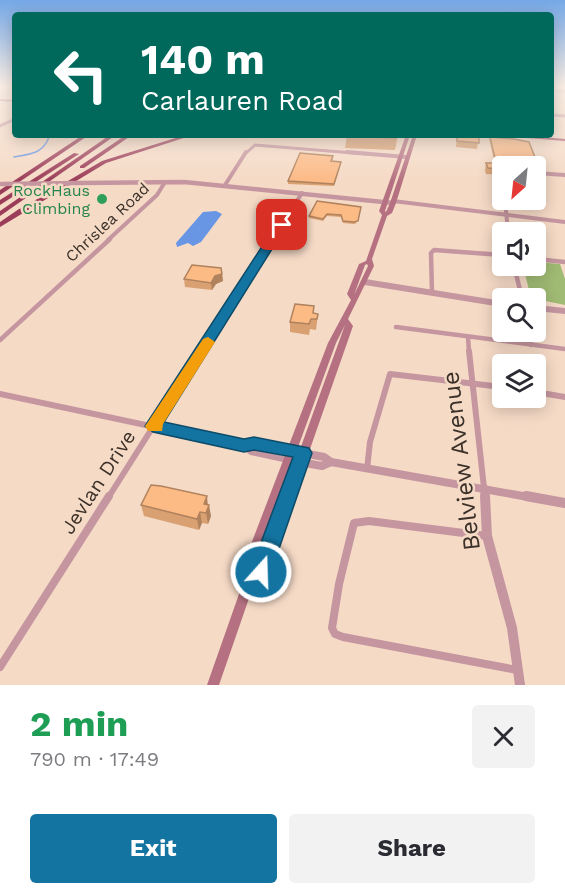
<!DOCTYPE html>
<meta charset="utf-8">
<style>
:root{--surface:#fff;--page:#f2f2f3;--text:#2b2b33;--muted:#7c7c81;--accent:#1374a1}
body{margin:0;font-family:"Work Sans",sans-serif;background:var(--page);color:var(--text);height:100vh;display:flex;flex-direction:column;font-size:22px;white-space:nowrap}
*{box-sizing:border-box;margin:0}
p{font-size:20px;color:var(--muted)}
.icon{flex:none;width:33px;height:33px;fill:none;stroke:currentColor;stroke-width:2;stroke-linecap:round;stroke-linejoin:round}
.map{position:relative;height:685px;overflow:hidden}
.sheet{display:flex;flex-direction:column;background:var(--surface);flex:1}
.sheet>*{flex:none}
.hud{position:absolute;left:12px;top:12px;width:542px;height:126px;border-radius:6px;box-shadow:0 3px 15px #0003;background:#00695c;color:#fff;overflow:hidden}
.needle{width:39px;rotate:207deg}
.buttons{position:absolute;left:492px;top:156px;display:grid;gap:12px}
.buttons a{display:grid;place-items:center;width:54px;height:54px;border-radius:6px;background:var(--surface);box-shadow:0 3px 15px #0003;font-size:30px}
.pin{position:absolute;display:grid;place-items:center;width:51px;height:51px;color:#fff;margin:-26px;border-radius:12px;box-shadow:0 3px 9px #0006}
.me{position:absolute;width:66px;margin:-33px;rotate:20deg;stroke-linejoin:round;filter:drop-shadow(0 0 4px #0008)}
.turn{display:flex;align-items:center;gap:21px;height:126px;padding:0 30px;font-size:27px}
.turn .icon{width:78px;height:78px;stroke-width:2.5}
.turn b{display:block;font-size:42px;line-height:51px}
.round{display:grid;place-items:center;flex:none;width:63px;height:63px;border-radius:6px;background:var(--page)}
.headline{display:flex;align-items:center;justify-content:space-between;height:102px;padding:0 30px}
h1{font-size:36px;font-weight:700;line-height:45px;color:#1e9e55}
.primary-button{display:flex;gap:12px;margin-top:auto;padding:12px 30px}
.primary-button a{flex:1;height:69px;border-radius:6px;background:var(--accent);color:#fff;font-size:24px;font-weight:700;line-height:69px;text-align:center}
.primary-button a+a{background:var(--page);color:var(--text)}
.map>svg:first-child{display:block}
.green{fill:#a0bb74}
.water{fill:#6896e5}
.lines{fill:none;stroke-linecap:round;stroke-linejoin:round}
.stream{stroke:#6896e5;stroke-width:1.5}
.minor-far4{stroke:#c596a0;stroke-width:3}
.minor-far3{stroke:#c596a0;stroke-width:4}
.minor-far2{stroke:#c596a0;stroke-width:4.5}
.minor-far1{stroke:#c596a0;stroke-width:6}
.minor{stroke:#c596a0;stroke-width:8}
.tertiary-far3{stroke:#c596a0;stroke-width:4.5}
.tertiary-far2{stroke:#c596a0;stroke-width:6}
.tertiary-far1{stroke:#c596a0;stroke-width:8}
.tertiary{stroke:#c596a0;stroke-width:10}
.secondary{fill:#b57181;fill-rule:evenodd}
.primary{fill:#a8566b;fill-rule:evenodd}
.motorway{fill:#9b3c58;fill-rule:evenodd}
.tertiary-bridge{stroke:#c596a0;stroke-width:4.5}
.wall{fill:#d9a072}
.shaded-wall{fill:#b0825d}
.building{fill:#fcba85;stroke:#b0825d;stroke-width:1.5}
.route{fill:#1374a1;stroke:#0c4b69;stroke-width:1.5}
.slow{fill:#f59e0b}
.leisure-dot{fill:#2e9e5b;stroke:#f5dac6;stroke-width:2}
.labels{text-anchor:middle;stroke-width:5;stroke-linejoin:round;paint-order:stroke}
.far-leisure-label{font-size:16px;fill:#27864d;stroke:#f5dac6;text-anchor:end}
.far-street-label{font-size:16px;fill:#3b3129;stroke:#f5dac6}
.street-label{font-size:20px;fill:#3b3129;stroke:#f5dac6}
.near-street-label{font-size:24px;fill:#3b3129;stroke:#f5dac6}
</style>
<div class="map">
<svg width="565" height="685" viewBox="0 0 565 685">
<rect width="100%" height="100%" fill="#f5dac6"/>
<!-- green -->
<path class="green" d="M536 262 560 264 565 279V305L531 298 523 266H536Z"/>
<!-- water -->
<path class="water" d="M216 211 222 214 201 242 193 246 188 243 177 247 176 243 203 212Z"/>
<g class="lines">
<!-- stream -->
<g class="stream">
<path d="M28 137 57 135"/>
<path d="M14 157C30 154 43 154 49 137"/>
</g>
<!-- minor-far4 -->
<g class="minor-far4">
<path d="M550 91H565"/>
<path d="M550 115 565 116"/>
<path d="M0 126 15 119"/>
<path d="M245 154 255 145 366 154"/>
</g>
<!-- minor-far3 -->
<g class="minor-far3">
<path d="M347 152 406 157"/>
<path d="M536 173 565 175"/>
<path d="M225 185 246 152"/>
<path d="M505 200 508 232"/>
<path d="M393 201 565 222"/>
<path d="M108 240 157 195 165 182"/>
<path d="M272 240 302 193"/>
</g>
<!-- minor-far2 -->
<g class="minor-far2">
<path d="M536 259 565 262"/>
<path d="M514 266 522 298"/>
<path d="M432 293 431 253 434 250 502 255"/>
<path d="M396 327 565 349"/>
<path d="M529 332 531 345"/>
<path d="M468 337 469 352"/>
<path d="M0 340 110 239"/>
<path d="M200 352 273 239"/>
</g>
<!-- minor-far1 -->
<g class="minor-far1">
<path d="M469 351 484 488"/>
<path d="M536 392 565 397"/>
<path d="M0 394 244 446 254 443 292 451"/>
<path d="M244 446 251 452 288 460"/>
<path d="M367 469 370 442 390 374 502 387"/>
<path d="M108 498 201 351"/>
</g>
<!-- minor -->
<g class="minor">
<path d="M487 536 369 521 354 523 339 584 332 628 335 634 343 637 517 670"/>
<path d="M0 667 109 496"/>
</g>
<!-- tertiary-far3 -->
<path class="tertiary-far3" d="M80 183 184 182 393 203"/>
<!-- tertiary-far2 -->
<g class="tertiary-far2">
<path d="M365 282 502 304"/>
<path d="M536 308 565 311"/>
</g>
<!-- tertiary-far1 -->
<g class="tertiary-far1">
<path d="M292 451 324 457 331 462"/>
<path d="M288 460 322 466 331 462 534 498"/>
<path d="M484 488 485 498"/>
</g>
<!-- tertiary -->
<g class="tertiary">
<path d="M485 496 487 536 512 628 520 685"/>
<path d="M526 496 565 503"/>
</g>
<!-- secondary -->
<path class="secondary" d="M406 135H410L385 211 386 212 390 203 413 135H417L396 203 392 213 387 216 372 259 374 266 348 319 353 326 267 572 265 576 255 581 219 685H207L245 577 242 568 328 343 351 300 347 294 359 264 366 261 382 215 379 211ZM367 264 368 266 354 295 365 265ZM345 325 257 568 254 570V568L336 343Z"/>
<!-- primary -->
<g class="primary">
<path d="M0 99 15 100V102L0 101Z"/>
<path d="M498 135H518L565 139V141L500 136Z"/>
</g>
<!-- motorway -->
<g class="motorway">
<path d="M83 135H89L0 195V190Z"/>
<path d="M110 135H116L0 216V211Z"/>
<path d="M126 135H132L84 168H80V166Z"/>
<path d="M185 135H193L106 163 0 227V222L19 209 22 208 102 161Z"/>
<path d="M74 153 79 154 0 205V200Z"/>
</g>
<!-- tertiary-bridge -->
<path class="tertiary-bridge" d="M1 184 80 183"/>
</g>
<!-- wall -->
<g class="wall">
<path d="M347 135H398L395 150 345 148Z"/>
<path d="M457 135H479L477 149 456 147Z"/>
<path d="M490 137 538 165 537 168H536V166H514L513 162 494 160 489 139Z"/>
<path d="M333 158 332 161 341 162 334 186 288 184V181Z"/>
<path d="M486 163 502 168V175L486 174 485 170Z"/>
<path d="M317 201 357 223 354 224 343 223 341 217 327 216 323 221 309 218V216Z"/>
<path d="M222 274 223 281 216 284 212 290 185 287 184 279Z"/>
<path d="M314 314H318L316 330 310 329 309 335 290 332V322Z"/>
<path d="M141 505H208L211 516 208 524 202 523 199 530 144 516Z"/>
</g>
<!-- shaded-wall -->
<g class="shaded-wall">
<path d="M222 274 223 281 216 284 212 290 211 283 215 276Z"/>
<path d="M207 496 208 507 206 514 204 504Z"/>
<path d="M209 505 211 516 208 524 206 513Z"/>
<path d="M200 512 202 523 199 530 197 519Z"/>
</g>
<!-- building -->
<g class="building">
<path d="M347 135H397L396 138 346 136Z"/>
<path d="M457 135H479V143L457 141Z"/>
<path d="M490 137 514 139 529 142 538 165 515 164 513 160 495 158Z"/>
<path d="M300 153 333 156 331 161 341 162 334 184 288 181Z"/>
<path d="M486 163H494L502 168V169L488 168Z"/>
<path d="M317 201 361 207 358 221 354 222 343 221 341 215 327 214 323 219 309 216Z"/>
<path d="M192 265 221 268 222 274 215 276 211 283 184 279Z"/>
<path d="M295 304 314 306 313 313 318 314 317 319H311L309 324 290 322Z"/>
<path d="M151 485 161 486 207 496 204 504 209 505 206 513 200 512 197 519 141 505Z"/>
</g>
<!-- sky -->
<linearGradient id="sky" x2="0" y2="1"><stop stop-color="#75a8e7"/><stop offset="0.47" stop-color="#faeee5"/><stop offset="1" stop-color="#faeee5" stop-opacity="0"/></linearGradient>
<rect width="565" height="182" fill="url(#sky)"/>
<!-- route -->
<path class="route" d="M282 222 287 225 164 422 244 439 254 437 309 448 312 453 271 572 268 579 261 582 253 579 250 572 293 457 254 450 244 452 153 432 145 426 276 225Z"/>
<!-- slow -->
<path class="slow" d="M208 337 215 342 163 424 162 431H148L145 426 148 422 203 339Z"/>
<!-- markers -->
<circle class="leisure-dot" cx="102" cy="199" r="6"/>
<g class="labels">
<!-- far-leisure labels -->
<g class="far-leisure-label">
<text x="90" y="196">RockHaus<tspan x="90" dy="18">Climbing</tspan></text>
</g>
<!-- far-street labels -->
<g class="far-street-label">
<text transform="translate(107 222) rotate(-43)" y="6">Chrislea Road</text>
</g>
<!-- street labels -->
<g class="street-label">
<text transform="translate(98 482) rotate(-57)" y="7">Jevlan Drive</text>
</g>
<!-- near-street labels -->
<g class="near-street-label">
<text transform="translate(461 461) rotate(-97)" y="8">Belview Avenue</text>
</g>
</g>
</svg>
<div class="buttons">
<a><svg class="needle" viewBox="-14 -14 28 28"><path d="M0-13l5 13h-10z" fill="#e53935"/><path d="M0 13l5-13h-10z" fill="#7c7c81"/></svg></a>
<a><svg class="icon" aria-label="sound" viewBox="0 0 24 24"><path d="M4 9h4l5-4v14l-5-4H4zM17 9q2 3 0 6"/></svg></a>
<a><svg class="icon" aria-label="search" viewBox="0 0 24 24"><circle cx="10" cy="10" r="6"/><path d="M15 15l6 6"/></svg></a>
<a><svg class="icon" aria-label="layers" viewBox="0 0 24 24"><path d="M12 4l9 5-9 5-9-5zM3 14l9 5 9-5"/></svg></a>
</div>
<div class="pin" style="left:282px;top:225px;background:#d93025"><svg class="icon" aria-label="arrive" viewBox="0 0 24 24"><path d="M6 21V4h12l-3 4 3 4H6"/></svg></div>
<svg class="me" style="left:261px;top:572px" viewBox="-20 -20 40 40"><circle r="17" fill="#1374a1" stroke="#fff" stroke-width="3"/><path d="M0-11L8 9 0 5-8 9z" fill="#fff"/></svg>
<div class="hud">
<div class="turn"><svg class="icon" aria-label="left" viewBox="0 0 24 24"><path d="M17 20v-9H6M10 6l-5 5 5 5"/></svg><div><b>140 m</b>Carlauren Road</div></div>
</div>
</div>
<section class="sheet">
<div class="headline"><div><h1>2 min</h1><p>790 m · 17:49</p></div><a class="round"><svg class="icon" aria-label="close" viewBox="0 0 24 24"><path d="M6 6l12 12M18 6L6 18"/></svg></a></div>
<div class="primary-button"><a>Exit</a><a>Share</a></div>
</section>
